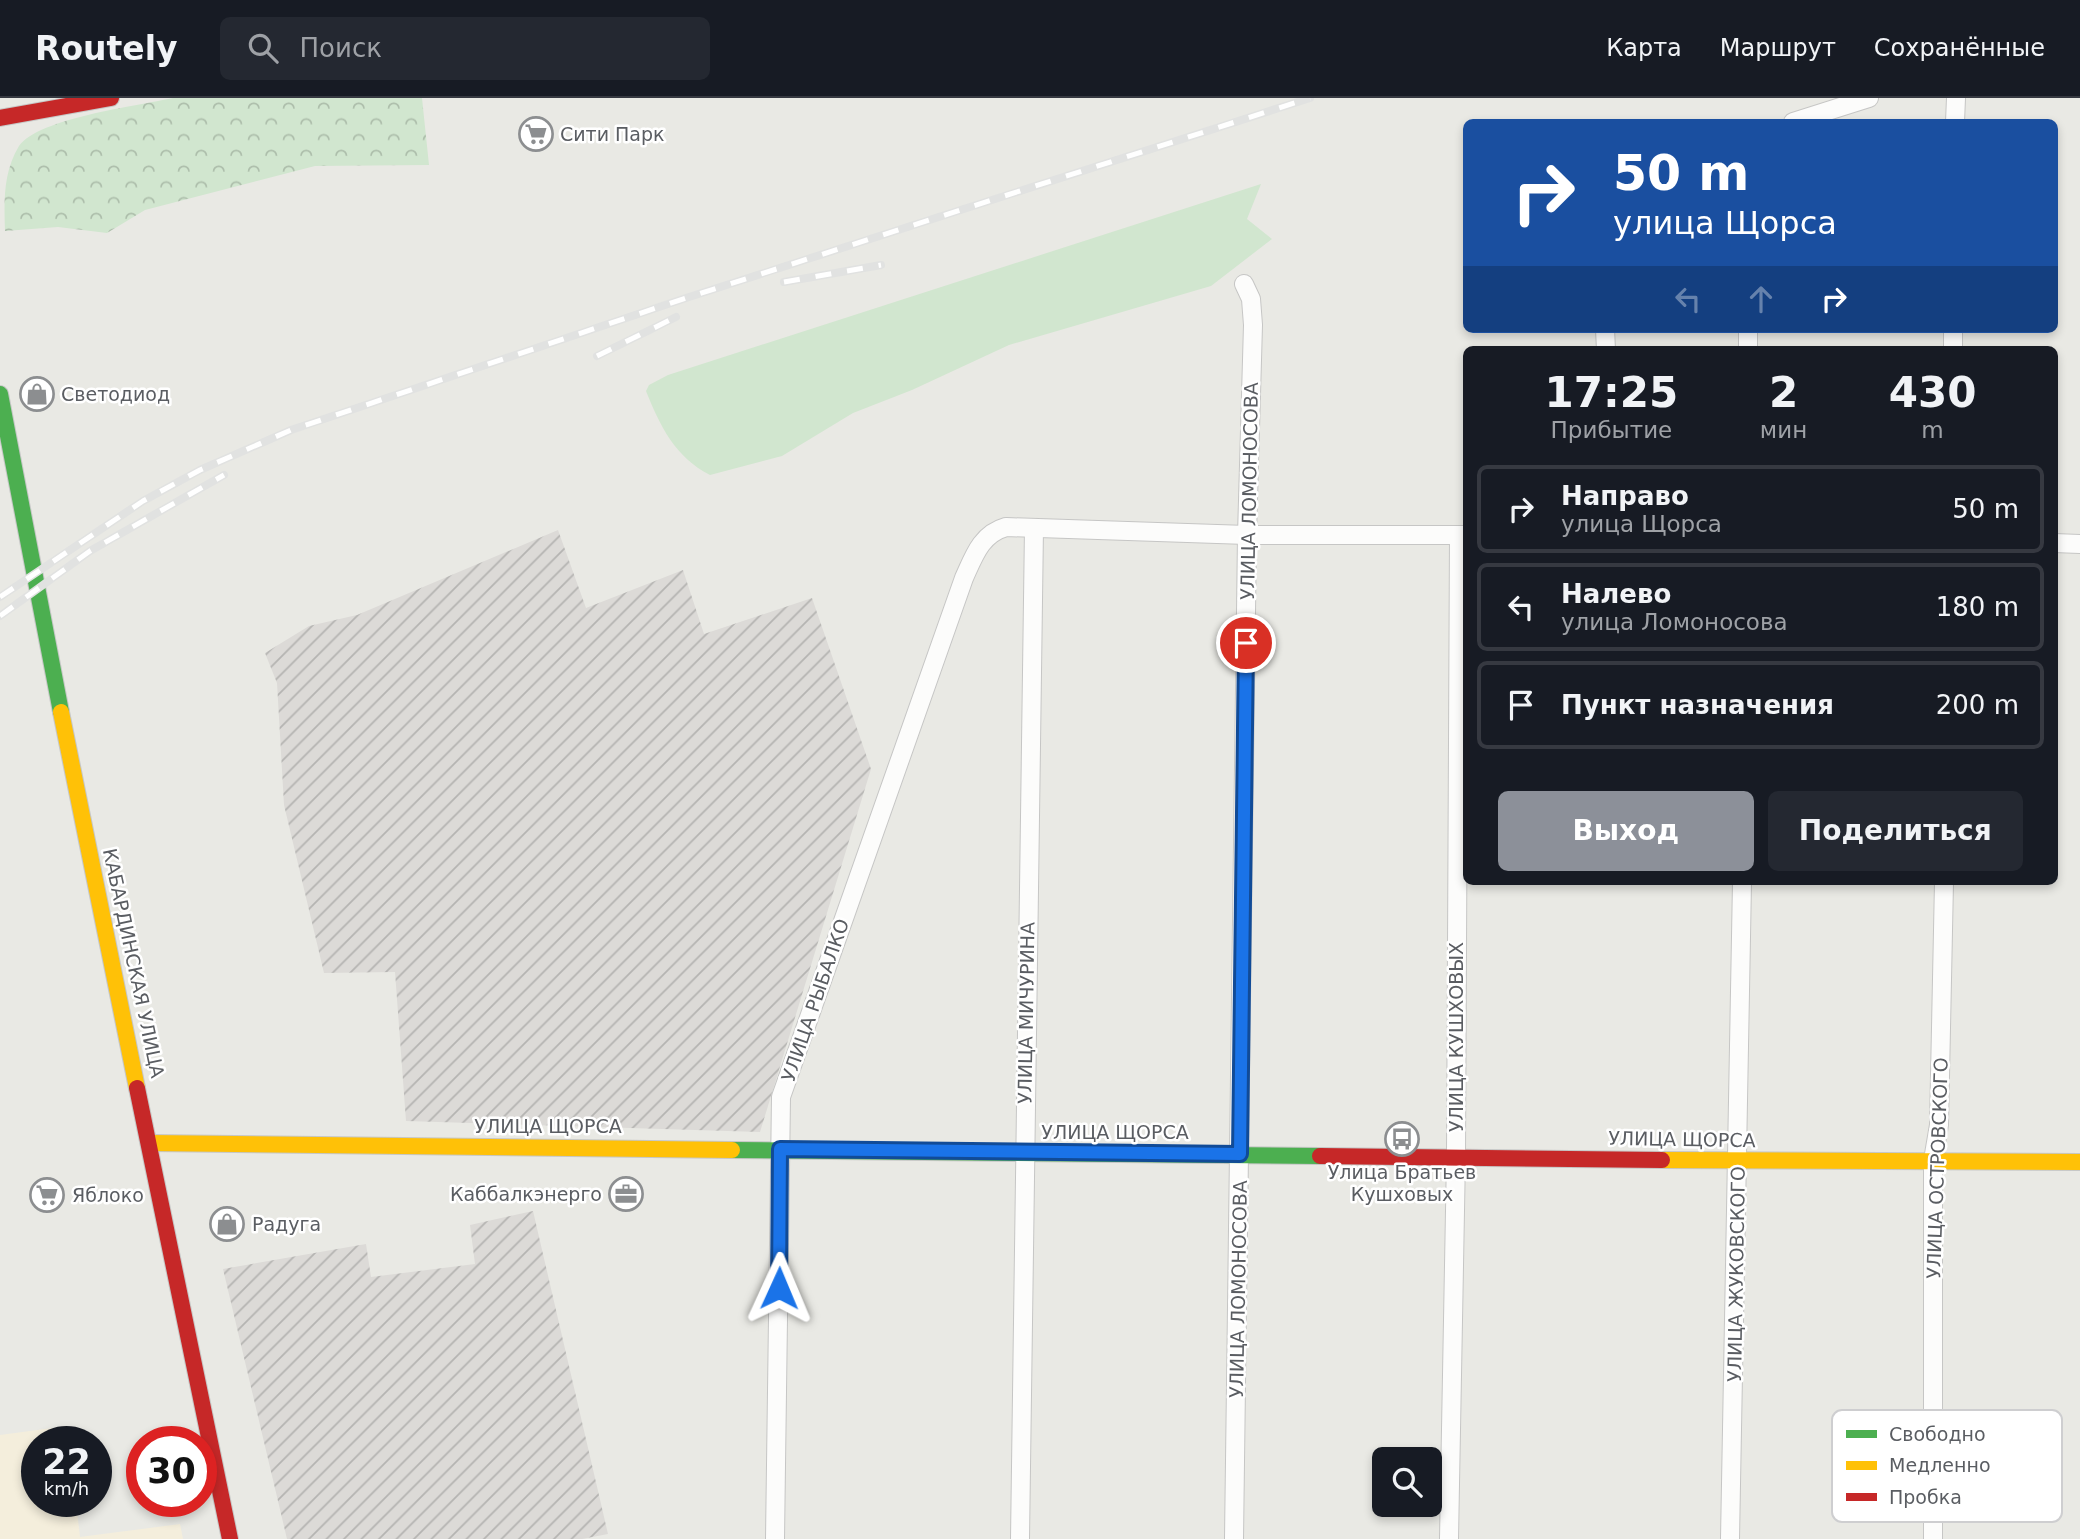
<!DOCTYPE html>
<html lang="ru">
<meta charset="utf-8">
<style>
:root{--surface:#171b24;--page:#242831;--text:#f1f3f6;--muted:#9ea1a6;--line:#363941;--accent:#8c9099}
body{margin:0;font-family:"DejaVu Sans",sans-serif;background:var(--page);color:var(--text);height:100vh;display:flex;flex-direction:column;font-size:26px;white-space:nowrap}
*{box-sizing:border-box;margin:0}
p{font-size:23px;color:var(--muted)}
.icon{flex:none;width:38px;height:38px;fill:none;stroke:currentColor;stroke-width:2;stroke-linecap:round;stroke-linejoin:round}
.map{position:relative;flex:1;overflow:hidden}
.drawer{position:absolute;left:1463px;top:248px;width:595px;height:539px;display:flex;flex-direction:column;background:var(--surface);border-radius:10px;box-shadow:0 4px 10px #0003}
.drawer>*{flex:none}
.guide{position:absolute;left:1463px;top:21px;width:595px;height:214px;border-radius:10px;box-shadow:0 4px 10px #0003;background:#1a4fa0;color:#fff;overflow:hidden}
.tools{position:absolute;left:1372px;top:1349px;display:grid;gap:14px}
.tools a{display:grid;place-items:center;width:70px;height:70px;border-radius:10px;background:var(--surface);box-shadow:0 4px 10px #0003;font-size:35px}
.speed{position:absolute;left:21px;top:1328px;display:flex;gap:14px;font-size:35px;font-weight:700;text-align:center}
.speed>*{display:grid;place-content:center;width:91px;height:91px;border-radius:50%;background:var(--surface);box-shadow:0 4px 10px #0003;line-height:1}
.speed small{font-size:18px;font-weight:400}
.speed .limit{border:10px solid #d22;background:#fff;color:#111}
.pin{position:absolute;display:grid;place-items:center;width:60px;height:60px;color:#fff;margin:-30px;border:4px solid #fff;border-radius:50%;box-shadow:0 2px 7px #0007}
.me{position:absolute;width:77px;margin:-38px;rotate:1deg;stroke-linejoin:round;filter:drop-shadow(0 0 5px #0008)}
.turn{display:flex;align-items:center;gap:24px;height:147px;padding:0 35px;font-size:32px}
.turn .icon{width:91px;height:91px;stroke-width:2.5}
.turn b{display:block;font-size:49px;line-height:60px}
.lanes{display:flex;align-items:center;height:66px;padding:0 35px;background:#0003;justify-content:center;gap:35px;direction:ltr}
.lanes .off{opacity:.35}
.eta{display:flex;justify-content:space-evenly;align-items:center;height:119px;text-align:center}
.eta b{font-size:42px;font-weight:800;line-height:49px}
.button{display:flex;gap:14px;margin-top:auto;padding:14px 35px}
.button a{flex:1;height:80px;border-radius:10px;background:var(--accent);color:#fff;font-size:28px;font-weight:800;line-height:80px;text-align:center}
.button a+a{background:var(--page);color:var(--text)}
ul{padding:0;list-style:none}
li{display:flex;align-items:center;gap:21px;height:88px;margin:0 14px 10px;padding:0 21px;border:4px solid var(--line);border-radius:10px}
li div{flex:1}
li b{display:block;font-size:26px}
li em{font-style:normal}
header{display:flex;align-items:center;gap:42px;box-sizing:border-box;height:98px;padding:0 35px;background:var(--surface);border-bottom:2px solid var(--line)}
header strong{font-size:33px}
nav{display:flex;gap:38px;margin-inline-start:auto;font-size:24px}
.search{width:490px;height:63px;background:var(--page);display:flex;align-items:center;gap:18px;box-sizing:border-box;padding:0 24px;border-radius:10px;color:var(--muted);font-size:26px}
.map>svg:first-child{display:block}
.commercial{fill:#f4eedc}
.industrial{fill:url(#industrial-furrows)}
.grass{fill:#d1e6cf}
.park{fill:url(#park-crowns)}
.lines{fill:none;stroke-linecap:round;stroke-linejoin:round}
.street-casing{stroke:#c6c6c5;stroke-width:20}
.fast-casing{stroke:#c6c7c6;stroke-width:18}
.slow-casing{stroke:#c6c7c6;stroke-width:18}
.jam-casing{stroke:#c6c7c6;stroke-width:18}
.street{stroke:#fcfcfb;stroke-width:18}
.fast{stroke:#4caf50;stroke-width:16}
.slow{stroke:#ffc107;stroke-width:16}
.jam{stroke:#c62828;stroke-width:16}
.rail-casing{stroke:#e1e2e1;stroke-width:8}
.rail{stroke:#fff;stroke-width:5;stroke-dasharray:16;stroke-linecap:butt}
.route-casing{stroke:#114b97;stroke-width:18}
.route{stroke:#1a73e8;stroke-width:12}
.labels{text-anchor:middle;stroke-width:5;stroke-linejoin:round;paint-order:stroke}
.poi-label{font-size:19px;fill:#5a5d62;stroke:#fff;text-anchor:start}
.street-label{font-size:19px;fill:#5a5d62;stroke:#fff}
.key{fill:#fff;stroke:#ceced0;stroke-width:2}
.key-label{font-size:19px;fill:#5a5d62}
</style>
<header>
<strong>Routely</strong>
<div class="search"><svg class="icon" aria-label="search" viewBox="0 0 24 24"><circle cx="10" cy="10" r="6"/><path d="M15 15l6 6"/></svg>Поиск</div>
<nav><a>Карта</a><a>Маршрут</a><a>Сохранённые</a></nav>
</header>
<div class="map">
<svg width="2080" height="1441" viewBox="0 0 2080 1441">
<defs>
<pattern id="industrial-furrows" width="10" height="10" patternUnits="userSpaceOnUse" patternTransform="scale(1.75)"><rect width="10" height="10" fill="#dcdad7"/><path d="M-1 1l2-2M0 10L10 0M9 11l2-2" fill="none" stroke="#b5b4b2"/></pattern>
<pattern id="park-crowns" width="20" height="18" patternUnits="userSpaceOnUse" patternTransform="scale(1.75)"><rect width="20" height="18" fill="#d1e6cf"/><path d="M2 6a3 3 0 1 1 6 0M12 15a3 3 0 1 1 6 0" fill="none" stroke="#adbeab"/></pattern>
</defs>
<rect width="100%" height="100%" fill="#e9e9e4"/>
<!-- commercial -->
<path class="commercial" d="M67 1328 69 1344H37V1404H76L80 1439 180 1426 183 1441H0V1337Z"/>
<!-- industrial -->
<g class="industrial">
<path d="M558 432 586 510 683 472 704 536 812 500 871 671 760 1034 406 1023 395 874 324 875 284 707 277 585 265 555 309 528 357 517Z"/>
<path d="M533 1113 608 1436 582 1441H287L223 1171 366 1146 371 1179 475 1166 470 1127Z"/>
</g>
<!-- grass -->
<path class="grass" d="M1261 86 1247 121 1272 141 1211 188 1009 247 912 292 853 315 782 358 710 377C675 359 660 328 646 293L649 287 668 277Z"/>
<!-- park -->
<path class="park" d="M173 0H422L429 67 315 68 145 112 107 135 58 129 5 133C4 104 3 74 19 48 39 20 137 8 173 0Z"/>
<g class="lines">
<!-- street casing -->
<g class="street-casing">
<g id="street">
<path d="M1793 24 1869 0"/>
<path d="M1955 24 1956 0"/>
<path d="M1605 231 1606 252"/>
<path d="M1748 252V231"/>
<path d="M1953 252V231"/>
<path d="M2054 445 2080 446"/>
<path d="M775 1441 781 999 964 480C974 458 981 436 1006 429L1247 437H1466"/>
<path d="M1020 1441 1034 430"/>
<path d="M1234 1441 1247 437 1253 227 1251 201 1244 186"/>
<path d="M1449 1441 1456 1058 1459 437"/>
<path d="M1730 1441 1742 784"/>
<path d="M1933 1441V1062L1939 1027 1944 784"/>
</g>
</g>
<!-- fast casing -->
<g class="fast-casing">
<g id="fast">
<path d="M0 296 61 614"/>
<path d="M732 1052 1320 1058"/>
</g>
</g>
<!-- slow casing -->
<g class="slow-casing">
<g id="slow">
<path d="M61 614 137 990"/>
<path d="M150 1045 732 1052"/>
<path d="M1662 1062 2080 1064"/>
</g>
</g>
<!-- jam casing -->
<g class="jam-casing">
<g id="jam">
<path d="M0 20 111 0"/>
<path d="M137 990 230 1441"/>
<path d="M1320 1058 1662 1062"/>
</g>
</g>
<!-- street -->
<use href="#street" class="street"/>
<!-- fast -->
<use href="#fast" class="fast"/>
<!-- slow -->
<use href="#slow" class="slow"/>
<!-- jam -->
<use href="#jam" class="jam"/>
<!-- rail casing -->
<g class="rail-casing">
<g id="rail">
<path d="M784 184 881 167"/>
<path d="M597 258 676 219"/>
<path d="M0 499 143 403 200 372 291 332 686 200 1310 0"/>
<path d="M0 518 90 453 224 377"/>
</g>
</g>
<!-- rail -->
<use href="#rail" class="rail"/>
</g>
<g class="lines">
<!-- route casing -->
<g class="route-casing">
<path id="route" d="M779 1190 780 1051 1240 1056 1246 545"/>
</g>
<!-- route -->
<use href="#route" class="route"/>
</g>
<!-- icons -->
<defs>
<g id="supermarket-ring" transform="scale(1.75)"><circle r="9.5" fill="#fff" stroke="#8c8e90" stroke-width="1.5"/><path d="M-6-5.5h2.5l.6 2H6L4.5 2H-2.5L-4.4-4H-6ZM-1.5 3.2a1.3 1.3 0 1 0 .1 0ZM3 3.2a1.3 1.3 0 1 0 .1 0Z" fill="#8c8e90"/></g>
<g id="shop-ring" transform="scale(1.75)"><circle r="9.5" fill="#fff" stroke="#8c8e90" stroke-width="1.5"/><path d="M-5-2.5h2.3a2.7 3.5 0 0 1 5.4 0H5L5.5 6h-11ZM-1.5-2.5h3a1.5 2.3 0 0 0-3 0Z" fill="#8c8e90"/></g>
<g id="bus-ring" transform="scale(1.75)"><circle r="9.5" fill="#fff" stroke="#8c8e90" stroke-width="1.5"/><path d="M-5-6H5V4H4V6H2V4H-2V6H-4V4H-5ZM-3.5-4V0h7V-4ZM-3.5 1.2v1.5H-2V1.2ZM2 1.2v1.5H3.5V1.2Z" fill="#8c8e90"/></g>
<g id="office-ring" transform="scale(1.75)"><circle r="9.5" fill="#fff" stroke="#8c8e90" stroke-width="1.5"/><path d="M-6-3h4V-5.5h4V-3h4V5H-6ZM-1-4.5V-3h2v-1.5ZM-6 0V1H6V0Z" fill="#8c8e90"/></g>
</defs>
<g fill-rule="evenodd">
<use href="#supermarket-ring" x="536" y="36"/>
<use href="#shop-ring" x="37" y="296"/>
<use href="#bus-ring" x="1402" y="1041"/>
<use href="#office-ring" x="626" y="1096"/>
<use href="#supermarket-ring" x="47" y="1097"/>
<use href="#shop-ring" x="227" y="1126"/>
</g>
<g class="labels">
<!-- poi labels -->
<g class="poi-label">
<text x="560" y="43">Сити Парк</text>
<text x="61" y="303">Светодиод</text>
<text x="1402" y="1081" text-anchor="middle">Улица Братьев<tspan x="1402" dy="22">Кушховых</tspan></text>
<text x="602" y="1103" text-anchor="end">Каббалкэнерго</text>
<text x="72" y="1104">Яблоко</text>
<text x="252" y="1133">Радуга</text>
</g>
<!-- street labels -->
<g class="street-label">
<text transform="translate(1249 393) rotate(-89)" y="7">УЛИЦА ЛОМОНОСОВА</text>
<text transform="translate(134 865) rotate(78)" y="7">КАБАРДИНСКАЯ УЛИЦА</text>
<text transform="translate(815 902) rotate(-71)" y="7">УЛИЦА РЫБАЛКО</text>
<text transform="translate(1026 915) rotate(-89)" y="7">УЛИЦА МИЧУРИНА</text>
<text transform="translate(1456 939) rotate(-90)" y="7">УЛИЦА КУШХОВЫХ</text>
<text x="548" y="1035">УЛИЦА ЩОРСА</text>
<text x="1115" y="1041">УЛИЦА ЩОРСА</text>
<text transform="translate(1682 1041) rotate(1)" y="7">УЛИЦА ЩОРСА</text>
<text transform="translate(1937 1070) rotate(-88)" y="7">УЛИЦА ОСТРОВСКОГО</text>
<text transform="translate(1736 1176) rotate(-89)" y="7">УЛИЦА ЖУКОВСКОГО</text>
<text transform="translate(1238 1191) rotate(-89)" y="7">УЛИЦА ЛОМОНОСОВА</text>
</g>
</g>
<!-- legend -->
<rect x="1832" y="1312" width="230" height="112" rx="10" class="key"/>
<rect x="1846" y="1332" width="31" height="8" fill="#4caf50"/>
<rect x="1846" y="1363" width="31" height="9" fill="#ffc107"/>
<rect x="1846" y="1395" width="31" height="8" fill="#c62828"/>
<g class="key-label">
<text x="1889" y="1343">Свободно</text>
<text x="1889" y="1374">Медленно</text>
<text x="1889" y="1406">Пробка</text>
</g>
</svg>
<div class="tools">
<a><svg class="icon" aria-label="search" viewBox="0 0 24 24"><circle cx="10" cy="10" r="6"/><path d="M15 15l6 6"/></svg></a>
</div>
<div class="speed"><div>22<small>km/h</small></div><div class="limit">30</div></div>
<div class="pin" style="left:1246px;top:545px;background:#d93025"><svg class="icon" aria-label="arrive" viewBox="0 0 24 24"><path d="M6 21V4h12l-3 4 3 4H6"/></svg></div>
<svg class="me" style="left:779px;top:1190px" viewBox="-20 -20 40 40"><path d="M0-17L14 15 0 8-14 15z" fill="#1a73e8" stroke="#fff" stroke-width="4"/></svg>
<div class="guide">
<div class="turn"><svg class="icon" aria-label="right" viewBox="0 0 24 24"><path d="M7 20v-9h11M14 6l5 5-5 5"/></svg><div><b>50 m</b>улица Щорса</div></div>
<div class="lanes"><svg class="icon off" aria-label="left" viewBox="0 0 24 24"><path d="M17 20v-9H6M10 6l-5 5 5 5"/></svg><svg class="icon off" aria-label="ahead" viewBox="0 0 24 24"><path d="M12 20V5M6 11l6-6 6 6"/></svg><svg class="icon" aria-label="right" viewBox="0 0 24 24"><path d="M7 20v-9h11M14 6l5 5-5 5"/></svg></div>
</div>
<section class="drawer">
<div class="eta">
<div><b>17:25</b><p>Прибытие</p></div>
<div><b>2</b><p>мин</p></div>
<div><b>430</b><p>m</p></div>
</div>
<ul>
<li><svg class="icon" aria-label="right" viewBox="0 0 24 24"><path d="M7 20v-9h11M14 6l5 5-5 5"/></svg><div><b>Направо</b><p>улица Щорса</p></div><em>50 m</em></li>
<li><svg class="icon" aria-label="left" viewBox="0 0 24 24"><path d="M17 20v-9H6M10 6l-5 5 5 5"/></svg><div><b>Налево</b><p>улица Ломоносова</p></div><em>180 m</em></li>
<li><svg class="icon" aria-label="arrive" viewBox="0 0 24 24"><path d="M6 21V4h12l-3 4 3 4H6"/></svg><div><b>Пункт назначения</b></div><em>200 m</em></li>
</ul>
<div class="button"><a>Выход</a><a>Поделиться</a></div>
</section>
</div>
